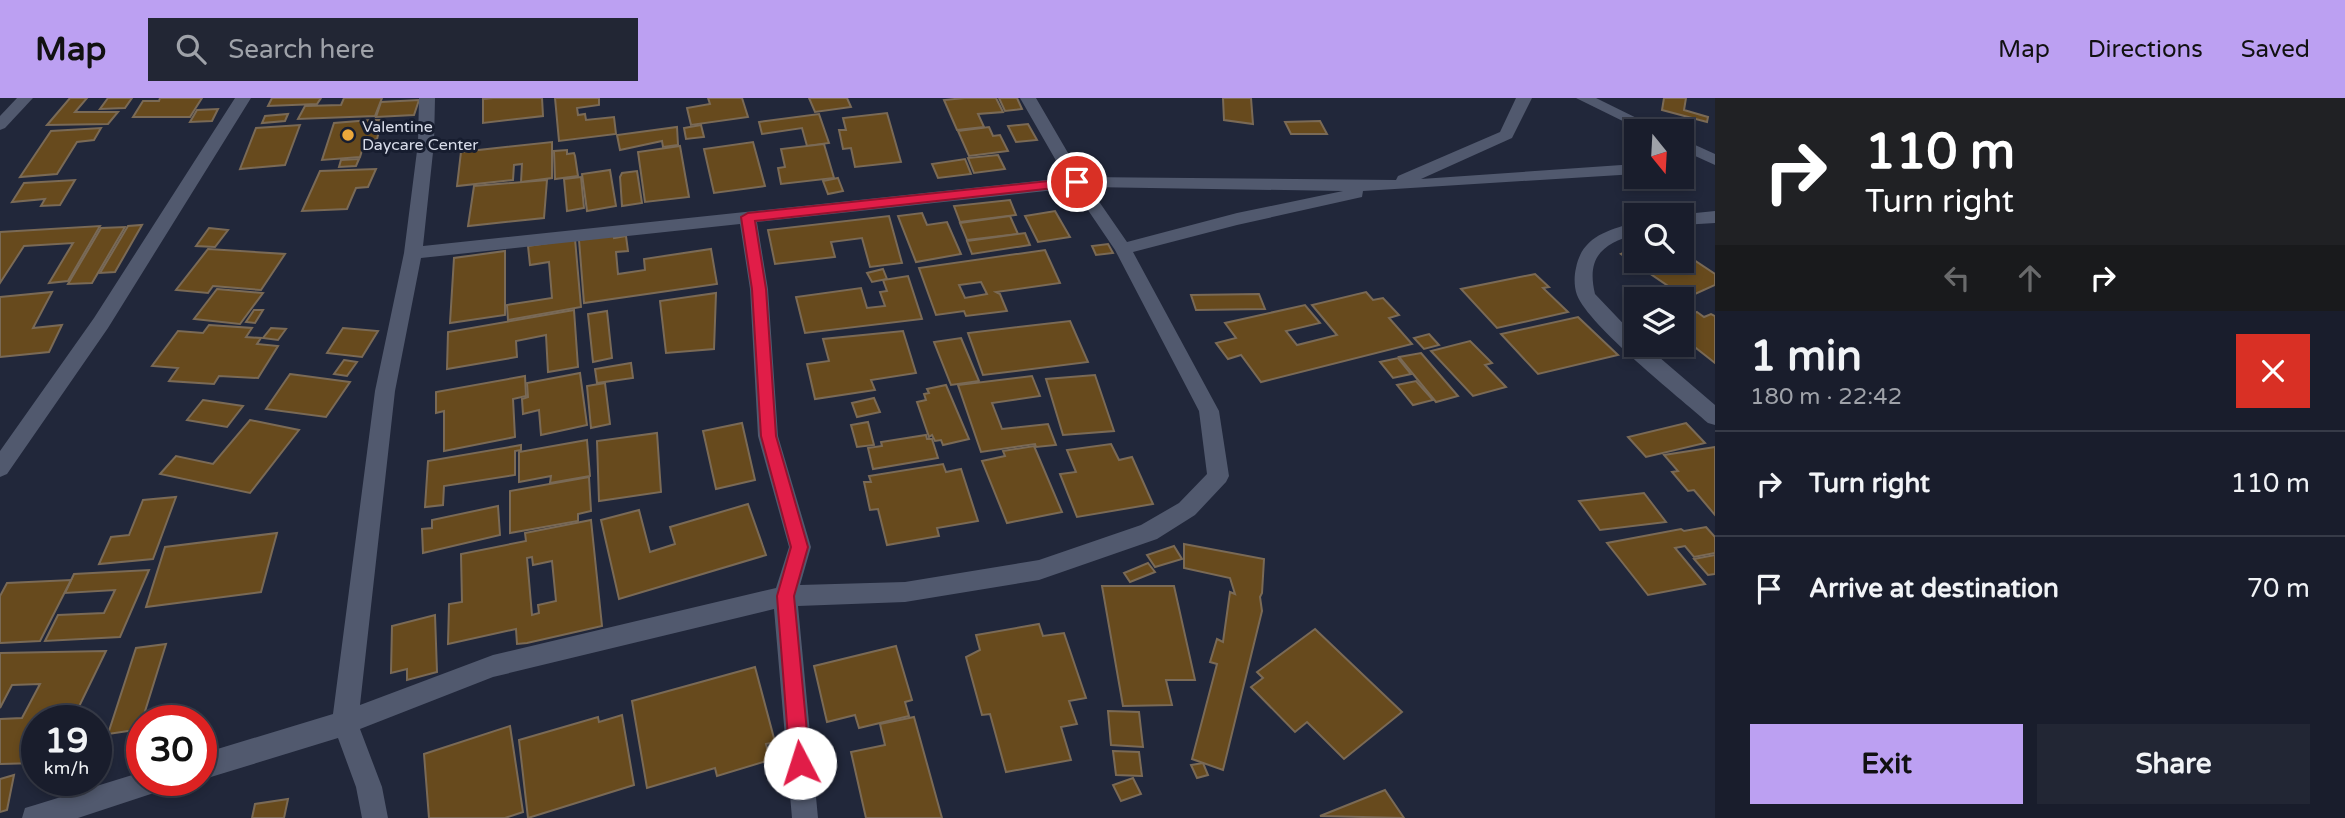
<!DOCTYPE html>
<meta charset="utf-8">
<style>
:root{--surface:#191d2c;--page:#222634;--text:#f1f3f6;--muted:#9fa2a9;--line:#373b48;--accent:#bca0f2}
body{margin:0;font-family:"Varela Round",sans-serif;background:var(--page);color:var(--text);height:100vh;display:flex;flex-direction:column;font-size:26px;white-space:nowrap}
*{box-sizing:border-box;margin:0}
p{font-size:23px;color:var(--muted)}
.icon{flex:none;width:38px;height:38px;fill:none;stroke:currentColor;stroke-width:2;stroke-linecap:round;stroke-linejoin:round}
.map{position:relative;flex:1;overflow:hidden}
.sheet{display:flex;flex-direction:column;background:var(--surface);width:630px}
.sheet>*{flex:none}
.banner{background:#202124;color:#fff;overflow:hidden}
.needle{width:46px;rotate:162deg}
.buttons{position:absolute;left:1624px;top:21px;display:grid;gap:14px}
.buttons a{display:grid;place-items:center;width:70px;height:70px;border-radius:0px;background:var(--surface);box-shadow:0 4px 10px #0003,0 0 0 2px var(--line);font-size:35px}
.speed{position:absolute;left:21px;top:607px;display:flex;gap:14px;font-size:35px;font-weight:700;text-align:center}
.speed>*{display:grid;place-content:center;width:91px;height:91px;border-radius:50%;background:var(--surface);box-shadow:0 4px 10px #0003,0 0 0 2px var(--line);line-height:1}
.speed small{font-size:18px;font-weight:400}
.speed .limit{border:10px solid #d22;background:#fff;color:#111}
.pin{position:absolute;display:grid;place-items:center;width:60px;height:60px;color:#fff;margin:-30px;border:4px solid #fff;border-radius:50%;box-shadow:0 2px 7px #0007}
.me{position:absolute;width:77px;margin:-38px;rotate:355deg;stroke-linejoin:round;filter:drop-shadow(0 0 5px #0008)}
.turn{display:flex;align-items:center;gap:24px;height:147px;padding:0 35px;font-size:32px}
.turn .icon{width:91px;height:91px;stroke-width:2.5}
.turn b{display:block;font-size:49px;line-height:60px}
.lanes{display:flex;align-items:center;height:66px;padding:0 35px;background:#0003;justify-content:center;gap:35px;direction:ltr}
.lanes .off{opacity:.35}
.round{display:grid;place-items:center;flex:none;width:74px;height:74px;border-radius:0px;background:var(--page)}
.overview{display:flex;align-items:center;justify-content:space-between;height:119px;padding:0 35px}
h1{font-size:42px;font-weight:700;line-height:52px}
.button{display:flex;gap:14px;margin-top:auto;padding:14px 35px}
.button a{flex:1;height:80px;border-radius:0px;background:var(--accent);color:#111;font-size:28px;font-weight:700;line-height:80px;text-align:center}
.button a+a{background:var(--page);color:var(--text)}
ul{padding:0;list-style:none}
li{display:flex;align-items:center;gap:21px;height:105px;padding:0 35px;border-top:2px solid var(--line)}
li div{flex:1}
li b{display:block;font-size:26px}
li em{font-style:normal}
header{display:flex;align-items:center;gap:42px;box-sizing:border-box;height:98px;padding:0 35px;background:var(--accent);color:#111}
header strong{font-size:33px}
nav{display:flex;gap:38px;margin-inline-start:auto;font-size:24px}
.search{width:490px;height:63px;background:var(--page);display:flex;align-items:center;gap:18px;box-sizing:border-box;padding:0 24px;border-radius:0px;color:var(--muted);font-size:26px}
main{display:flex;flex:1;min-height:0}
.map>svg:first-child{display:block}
.building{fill:#674a1d;stroke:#7a6a56;stroke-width:2;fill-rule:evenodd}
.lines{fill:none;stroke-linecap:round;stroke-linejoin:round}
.minor{fill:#51596e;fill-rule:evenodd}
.route{fill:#e11d48;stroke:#92132f;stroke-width:2}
.poi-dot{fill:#eda83b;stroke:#171d2f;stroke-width:2.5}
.labels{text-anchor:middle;stroke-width:6;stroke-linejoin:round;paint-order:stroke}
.far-poi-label{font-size:16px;fill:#d8dce9;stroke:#171d2f;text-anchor:start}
</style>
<header>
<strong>Map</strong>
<div class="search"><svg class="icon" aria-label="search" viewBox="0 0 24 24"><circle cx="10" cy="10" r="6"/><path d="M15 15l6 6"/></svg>Search here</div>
<nav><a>Map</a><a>Directions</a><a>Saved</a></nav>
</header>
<main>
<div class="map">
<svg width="1715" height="720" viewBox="0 0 1715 720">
<rect width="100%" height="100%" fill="#21273a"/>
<!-- building -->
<g class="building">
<path d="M70 0H87L75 14H118L108 26 47 27Z"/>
<path d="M108 0H132L125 10 100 11Z"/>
<path d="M160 0H202L190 19H133L143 3H159Z"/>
<path d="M272 0H321L317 6 268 8Z"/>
<path d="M344 0H382L375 18 298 21 305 8 341 7Z"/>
<path d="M493 0H542L543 18 483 25V1Z"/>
<path d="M555 0H599V7L577 10 578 17 585 16 586 22 614 19 616 36 559 43Z"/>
<path d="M708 0H742L748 19 691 27 687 10 710 6Z"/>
<path d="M809 0H847L851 9 815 14Z"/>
<path d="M965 0H996L1003 14 978 16 984 29 957 32 944 2Z"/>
<path d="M999 0H1017L1022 11 1005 13Z"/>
<path d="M1223 0H1251L1253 26 1224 22Z"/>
<path d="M1664 0H1686L1684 12 1708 19 1707 24 1662 12Z"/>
<path d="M419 2 414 17 376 19 381 4Z"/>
<path d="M218 11 212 23 190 24 197 12Z"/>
<path d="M887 15 901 64 855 69 851 50 843 51 839 32H846L843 20Z"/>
<path d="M288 16 285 23 262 25 265 18Z"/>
<path d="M819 16 829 45 807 48 802 30 762 36 759 24Z"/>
<path d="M371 22H382L377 41 364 46 360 59 322 62 334 25Z"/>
<path d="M1320 23 1327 36H1291L1285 24Z"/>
<path d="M1028 26 1037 42 1016 44 1008 28Z"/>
<path d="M300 27 285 67 240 71 256 30Z"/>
<path d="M701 27 704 39 686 41 684 30Z"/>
<path d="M677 29 678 47 663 49 662 43 620 52 617 37Z"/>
<path d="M989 29 993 38 1000 37 1008 53 969 58 958 33Z"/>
<path d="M101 30 94 42 77 44 57 76 20 79 51 33Z"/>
<path d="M552 44V80L521 84 522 66 514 67 513 82 457 88 461 54Z"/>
<path d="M753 44 765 88 714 95 704 51Z"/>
<path d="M824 46 834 80 781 86 778 70 785 69 781 51Z"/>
<path d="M680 48 689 99 645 104 638 54Z"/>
<path d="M567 52V56L574 55 575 58 578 78 555 81 554 53Z"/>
<path d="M998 57 1005 71 974 75 968 60Z"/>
<path d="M359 61 356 68 339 69 341 62Z"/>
<path d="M965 61 971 76 938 80 932 66Z"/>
<path d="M376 71 368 89 356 90 347 111 302 113 320 73Z"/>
<path d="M610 72 616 108 587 113 582 76Z"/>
<path d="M637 73 642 105 622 108 620 79 622 75Z"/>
<path d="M581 79 584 110 567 113 564 81Z"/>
<path d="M838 80 843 93 828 96 823 83Z"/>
<path d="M75 82 60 107 41 108 45 101 12 104 24 85Z"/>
<path d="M547 82 544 120 468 128 474 88Z"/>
<path d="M1010 102 1016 117 960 124 954 108Z"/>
<path d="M1055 113 1070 139 1038 144 1025 118Z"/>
<path d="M922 115 927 127 947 124 961 156 916 164 898 118Z"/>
<path d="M889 118 902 165 870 169 862 140 831 144 835 159 775 166 768 132Z"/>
<path d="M1010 118 1018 136 967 142 960 125Z"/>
<path d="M142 127 115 174 100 175 128 128Z"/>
<path d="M100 128 68 183 49 185 73 145 24 148 0 185V134Z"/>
<path d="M125 129 92 185 68 186 101 130Z"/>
<path d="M209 130 228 132 215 149 196 148Z"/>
<path d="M1025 135 1030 147 972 156 967 143Z"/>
<path d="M613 137 614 140 626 138 628 153 616 154 618 176 645 172 644 161 711 151 717 186 584 205 579 142Z"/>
<path d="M575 141 581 209 508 222 507 207 552 200 549 164 530 167 528 148Z"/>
<path d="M1108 146 1113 155 1096 157 1092 148Z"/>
<path d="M1636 149V163H1682V154L1715 176V187L1686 200 1621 156Z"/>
<path d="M208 151 285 156 261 192 213 188 208 195 176 192Z"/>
<path d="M1045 152 1060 185 996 194 1000 196 1007 213 966 218 964 213 936 217 919 170ZM981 184 987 196 965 200 959 187Z"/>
<path d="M505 153V217L450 225 454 160Z"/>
<path d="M883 171 887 181 872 184 867 175Z"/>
<path d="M1535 176 1549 189 1543 190 1568 214 1497 230 1461 191Z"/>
<path d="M908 178 922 221 805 235 796 199 861 190 867 210 885 208 880 194 887 193 883 182Z"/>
<path d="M217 191 263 195 240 226 194 221Z"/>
<path d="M52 194 33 230 62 227 49 254 0 259V199Z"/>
<path d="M1366 194 1373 202 1383 200 1399 217 1389 220 1412 246 1261 284 1241 257 1228 261 1216 245 1236 240 1225 225 1305 207 1320 225 1286 233 1297 247 1337 237 1312 207Z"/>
<path d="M716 195 714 251 666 255 660 203Z"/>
<path d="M1259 196 1265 211 1196 212 1191 197Z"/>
<path d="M254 212H263L255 225 246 224Z"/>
<path d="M574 212 578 269 548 274 546 237 516 243 517 259 447 271 448 234Z"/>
<path d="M607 213 612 260 593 264 588 216Z"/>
<path d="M1697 214 1704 219 1711 216 1715 218V265L1682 239V220Z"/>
<path d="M1578 219 1618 257 1538 276 1501 236Z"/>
<path d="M1070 223 1088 264 983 277 968 235Z"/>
<path d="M209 227 252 230 246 239 261 240 257 246 278 248 258 280 219 278 214 286 169 283 178 270 152 268 178 233 203 235Z"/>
<path d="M271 230 286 231 278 242 263 240Z"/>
<path d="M343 230 378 233 362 259 327 255Z"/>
<path d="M903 233 916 275 871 282 875 292 815 301 807 266 829 263 823 241Z"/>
<path d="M1429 236 1439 247 1424 251 1414 240Z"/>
<path d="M961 240 979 283 951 287 934 244Z"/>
<path d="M1470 243 1492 265 1485 267 1506 289 1473 298 1431 253Z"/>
<path d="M1421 255 1458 298 1436 304 1399 259Z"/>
<path d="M1398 260 1411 276 1393 280 1380 264Z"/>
<path d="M344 262 357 264 347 278 334 276Z"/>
<path d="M631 265 633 280 597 285 595 271Z"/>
<path d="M580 275 587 327 541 337 539 312 523 316 522 301 528 299 527 285Z"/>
<path d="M290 276 350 284 326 319 266 311Z"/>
<path d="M1095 277 1114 333 1063 337 1046 281Z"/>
<path d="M525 278 526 298 513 301 515 339 444 353V313L436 315V294Z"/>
<path d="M1032 278 1040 298 992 305 1002 331 1048 326 1056 347 1036 349 1035 346 981 354 958 287Z"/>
<path d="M1416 283 1433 302 1413 307 1397 287Z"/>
<path d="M605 285 610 326 591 330 587 288Z"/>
<path d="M946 287 969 341 943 347 941 342 935 343 932 337 929 339 917 304 926 302 924 296 929 295 927 291Z"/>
<path d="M874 300 880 314 857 319 852 305Z"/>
<path d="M203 302 243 308 227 329 187 322Z"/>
<path d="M250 322 299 332 250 395 160 376 176 358 213 366Z"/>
<path d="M868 324 874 347 857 349 851 327Z"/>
<path d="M742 325 755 382 716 391 703 333Z"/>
<path d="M1686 325 1705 345 1646 359 1628 339Z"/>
<path d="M657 335 661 394 599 403 597 343Z"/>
<path d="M926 337 927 341H932L938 360 873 371 868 350 882 348 881 344Z"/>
<path d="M587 342 590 378 550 385 551 378 519 384V354Z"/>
<path d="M1111 346 1119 362 1132 359 1153 406 1077 419 1060 376 1076 374 1067 352Z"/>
<path d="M521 347V352L515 353V377L444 388 443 407 425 409 428 363Z"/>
<path d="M1034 348 1062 414 1007 425 982 363 1005 358 1003 353Z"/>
<path d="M1715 349V417L1694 392 1688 393 1672 374 1678 373 1664 357Z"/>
<path d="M943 366 946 374 961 371 978 423 937 430 939 438 887 447 878 411 870 412 864 384H871L869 378Z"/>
<path d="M589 379 591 413 578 416V423L510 435V393Z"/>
<path d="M1644 395 1666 424 1600 432 1579 403Z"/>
<path d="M176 399 153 461 99 466 111 439 129 437 143 402Z"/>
<path d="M748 406 766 457 619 501 601 422 639 412 650 454 675 446 670 429Z"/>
<path d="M498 408 500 437 423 455 422 431 432 430V422Z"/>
<path d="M591 422 602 528 527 545 517 546 516 531 448 546 449 506 462 504 461 456 526 443 525 435ZM532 459 533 467 552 463 556 503 538 507 539 515 532 517 527 460Z"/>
<path d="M1706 429 1715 439V455L1694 459 1685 448 1675 450 1705 486 1648 497 1607 445 1681 431 1684 433Z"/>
<path d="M277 435 261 494 146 509 165 449Z"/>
<path d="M1184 446 1264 461 1262 495 1260 499 1262 513 1223 672 1192 661 1217 566 1210 564 1217 541 1223 544 1230 494 1235 496 1230 480 1184 470Z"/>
<path d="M1174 448 1182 461 1155 469 1147 457Z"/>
<path d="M1715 457V476L1708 477 1694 461Z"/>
<path d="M1148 465 1155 474 1130 484 1124 475Z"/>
<path d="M149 472 120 539 45 543 58 517 104 515 115 492 65 495 74 476Z"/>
<path d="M71 482 40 543 0 545V498L7 485Z"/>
<path d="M1102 488H1174L1195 582H1166L1172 607 1123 608Z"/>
<path d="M435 517 437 574 407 582V571L391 575 392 528Z"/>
<path d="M1039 526 1043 538 1064 535 1086 600 1069 603 1077 626 1061 629 1071 662 1006 674 990 616 982 617 966 559 980 552 976 537Z"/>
<path d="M1315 531 1402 614 1344 661 1307 624 1295 634 1251 589 1263 580 1257 574Z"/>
<path d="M166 546 142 623V631L108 636 136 550Z"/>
<path d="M896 548 912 602 905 604 909 618 859 630 855 617 827 624 814 568Z"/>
<path d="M106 553 72 623H37V665L0 666V621L22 620 40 586 12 587 0 610V555Z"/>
<path d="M755 569 775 644 766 646 770 662 717 678 715 670 647 690 632 603Z"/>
<path d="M1108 613 1139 614 1143 649 1111 647Z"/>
<path d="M622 617 634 687 528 720 519 642 598 619 599 624Z"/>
<path d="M914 619 942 720H866L851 654 885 647 880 626Z"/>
<path d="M510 628 523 714 505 720H429L424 656Z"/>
<path d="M1113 653 1139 654 1142 678 1116 677Z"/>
<path d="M1203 665 1208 677 1197 680 1191 667Z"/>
<path d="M14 677 7 712 0 714V681Z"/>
<path d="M1133 680 1141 696 1121 703 1113 687Z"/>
<path d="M1385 692 1404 720 1320 718Z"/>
<path d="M288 701 284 720H252L255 706Z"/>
</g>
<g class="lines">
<!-- minor -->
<g class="minor">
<path d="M17 0H33L5 30 0 32V18Z"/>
<path d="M235 0H251L108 230 7 376 0 379V353L94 220Z"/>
<path d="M419 0H435L434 45 423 148 1066 80 1020 0H1036L1082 79 1396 82 1398 78 1500 34 1516 0H1532L1512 40 1421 81 1636 66V76L1363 93 1362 99 1237 127 1133 154 1219 313 1229 378 1226 384 1195 417 1157 441 1039 482 905 504 798 508 818 720H792L774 511 493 579 360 631 382 689 388 720H362L356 689 338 640 201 682V656L333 616 375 293 404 155 418 45ZM1089 89 1343 93 1237 115 1127 144ZM1073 90 1115 152 1199 313 1207 376 1179 405 1141 427 1039 462 905 484 800 487 811 449 778 338 768 191 757 124ZM740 126 750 191 758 338 789 449 776 490 493 557 360 607 395 293 421 160Z"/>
<path d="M1576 0H1596L1663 33H1643Z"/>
<path d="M1682 41 1715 56V67L1682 52Z"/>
<path d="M1715 113V125L1682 127V117H1676Z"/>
<path d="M1636 124V136C1603 146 1586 158 1595 196L1636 239V247H1645L1715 307V327L1708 325C1679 299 1589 228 1577 197 1574 189 1574 178 1576 170 1582 138 1609 132 1636 124Z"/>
<path d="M142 674V682H170L166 691 78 720H22L25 710 35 707Z"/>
</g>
</g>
<!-- route -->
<path class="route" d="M1077 80 1081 81V87L755 123 766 191 776 338 808 449 794 498 810 665 807 672 800 674 793 672 790 665 777 498 791 449 761 338 752 191 741 119 748 115Z"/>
<!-- markers -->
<circle class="poi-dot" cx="348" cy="37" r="7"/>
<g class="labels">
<!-- far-poi labels -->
<g class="far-poi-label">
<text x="362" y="34">Valentine<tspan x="362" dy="18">Daycare Center</tspan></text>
</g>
</g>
</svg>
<div class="buttons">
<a><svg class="needle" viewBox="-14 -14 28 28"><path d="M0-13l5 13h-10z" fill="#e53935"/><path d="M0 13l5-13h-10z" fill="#9fa2a9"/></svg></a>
<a><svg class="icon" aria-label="search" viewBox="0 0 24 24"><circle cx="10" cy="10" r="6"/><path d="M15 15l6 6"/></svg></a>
<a><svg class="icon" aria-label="layers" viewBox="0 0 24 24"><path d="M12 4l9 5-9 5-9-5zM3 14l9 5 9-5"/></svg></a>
</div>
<div class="speed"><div>19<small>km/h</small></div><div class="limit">30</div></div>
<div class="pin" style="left:1077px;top:84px;background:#d93025"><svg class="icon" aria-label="arrive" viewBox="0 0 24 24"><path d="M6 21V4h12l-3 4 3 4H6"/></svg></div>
<svg class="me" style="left:800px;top:665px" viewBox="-20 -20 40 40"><circle r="19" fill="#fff"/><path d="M0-13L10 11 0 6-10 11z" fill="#e11d48"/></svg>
</div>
<section class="sheet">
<div class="banner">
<div class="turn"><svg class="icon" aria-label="right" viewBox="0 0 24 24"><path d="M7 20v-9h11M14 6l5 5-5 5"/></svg><div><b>110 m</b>Turn right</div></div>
<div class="lanes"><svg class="icon off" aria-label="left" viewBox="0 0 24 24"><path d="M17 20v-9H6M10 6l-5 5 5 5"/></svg><svg class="icon off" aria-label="ahead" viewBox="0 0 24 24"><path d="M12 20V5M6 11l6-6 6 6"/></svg><svg class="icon" aria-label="right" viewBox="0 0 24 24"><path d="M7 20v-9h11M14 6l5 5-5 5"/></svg></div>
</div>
<div class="overview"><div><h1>1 min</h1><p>180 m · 22:42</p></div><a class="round" style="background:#d93025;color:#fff"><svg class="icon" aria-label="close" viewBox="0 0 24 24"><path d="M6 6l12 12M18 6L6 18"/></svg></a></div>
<ul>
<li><svg class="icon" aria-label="right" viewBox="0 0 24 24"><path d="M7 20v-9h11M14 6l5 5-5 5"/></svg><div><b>Turn right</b></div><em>110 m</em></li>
<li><svg class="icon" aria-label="arrive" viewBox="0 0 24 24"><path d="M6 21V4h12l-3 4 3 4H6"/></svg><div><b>Arrive at destination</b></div><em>70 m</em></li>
</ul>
<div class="button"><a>Exit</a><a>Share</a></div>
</section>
</main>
